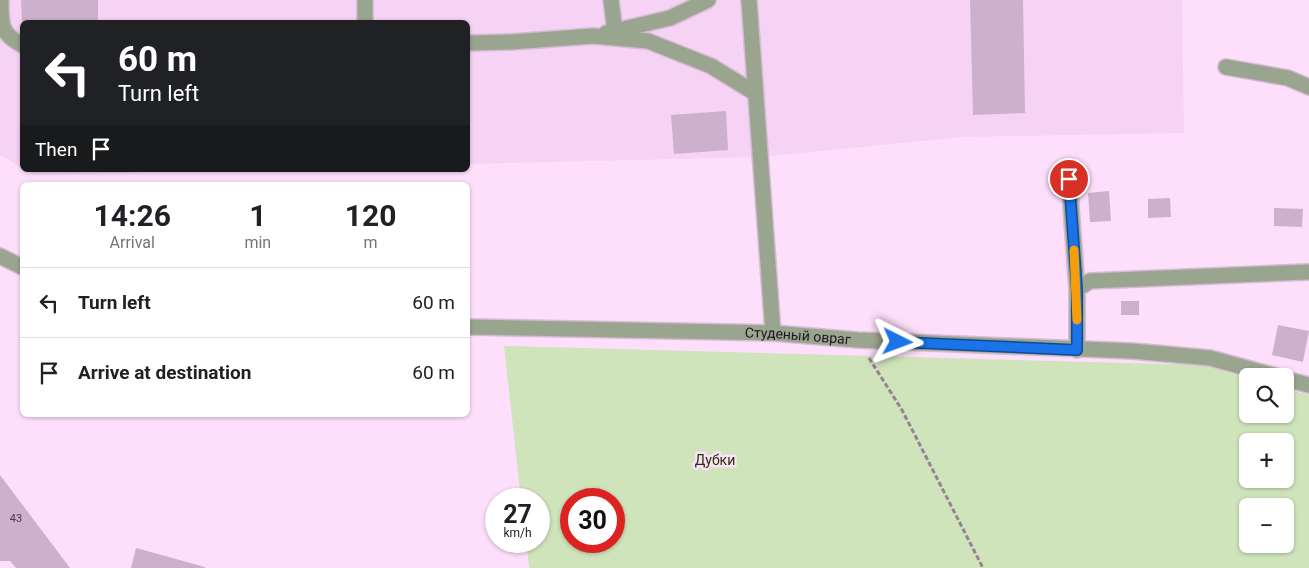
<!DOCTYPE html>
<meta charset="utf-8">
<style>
:root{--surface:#fff;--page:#f2f2f2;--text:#202124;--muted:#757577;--line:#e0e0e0}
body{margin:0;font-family:Roboto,sans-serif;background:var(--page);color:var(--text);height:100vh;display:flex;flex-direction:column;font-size:19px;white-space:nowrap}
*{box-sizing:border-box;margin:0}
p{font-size:16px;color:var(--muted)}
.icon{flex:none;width:28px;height:28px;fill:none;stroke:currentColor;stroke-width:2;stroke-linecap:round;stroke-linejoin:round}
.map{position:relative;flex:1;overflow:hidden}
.side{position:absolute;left:20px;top:182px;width:450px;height:235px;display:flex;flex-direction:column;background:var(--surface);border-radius:8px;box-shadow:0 1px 4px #0004}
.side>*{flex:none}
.guide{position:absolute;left:20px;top:20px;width:450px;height:152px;border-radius:8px;box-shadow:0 1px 4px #0004;background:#202124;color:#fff;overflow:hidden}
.fabs{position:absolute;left:1239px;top:368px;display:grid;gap:10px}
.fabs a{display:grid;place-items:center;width:55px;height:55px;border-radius:8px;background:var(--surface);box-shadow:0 1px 4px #0004;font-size:25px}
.speed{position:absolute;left:485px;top:488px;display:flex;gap:10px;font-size:25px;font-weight:700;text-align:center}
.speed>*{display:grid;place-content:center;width:65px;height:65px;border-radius:50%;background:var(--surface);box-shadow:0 1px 4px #0004;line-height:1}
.speed small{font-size:12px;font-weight:400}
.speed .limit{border:8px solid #d22;background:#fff;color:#111}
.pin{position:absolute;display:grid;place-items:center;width:42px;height:42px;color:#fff;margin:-21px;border:2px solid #fff;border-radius:50%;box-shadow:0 1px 5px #0007}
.me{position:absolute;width:55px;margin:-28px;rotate:93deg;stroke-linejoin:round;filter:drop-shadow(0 0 4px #0008)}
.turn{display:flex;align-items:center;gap:18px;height:105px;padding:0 15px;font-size:22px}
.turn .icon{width:65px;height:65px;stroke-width:2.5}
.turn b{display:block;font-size:35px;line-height:42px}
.then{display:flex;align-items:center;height:48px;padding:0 15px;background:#0003;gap:10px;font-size:19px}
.eta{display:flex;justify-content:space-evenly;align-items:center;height:85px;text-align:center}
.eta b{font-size:30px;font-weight:700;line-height:35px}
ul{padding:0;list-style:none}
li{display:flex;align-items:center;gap:15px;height:70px;padding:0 15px;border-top:1px solid var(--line)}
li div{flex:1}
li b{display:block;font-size:19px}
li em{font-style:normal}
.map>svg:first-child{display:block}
.built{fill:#f6d2f4}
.green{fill:#cfe4bb;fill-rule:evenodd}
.building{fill:#cdb0cb}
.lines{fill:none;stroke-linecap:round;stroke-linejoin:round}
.minor-casing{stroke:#d5bbd3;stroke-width:18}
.path{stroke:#968195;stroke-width:3;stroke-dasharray:5 2.5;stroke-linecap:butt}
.minor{stroke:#9aa58f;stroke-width:15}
.route-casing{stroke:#114b97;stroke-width:12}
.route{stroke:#1a73e8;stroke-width:9}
.slow{stroke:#f59e0b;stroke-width:9}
.labels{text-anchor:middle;stroke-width:5;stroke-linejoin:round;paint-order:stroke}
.number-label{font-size:11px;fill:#4a3c4a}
.street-label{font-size:14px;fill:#1f151f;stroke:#fddffb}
.park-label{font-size:14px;fill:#213700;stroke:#fddffb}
</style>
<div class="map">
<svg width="1309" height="568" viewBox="0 0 1309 568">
<rect width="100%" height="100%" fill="#fddffb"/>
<!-- built -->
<g class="built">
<path d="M0 0H1182L1184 133 963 137 760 157 468 164V22H22V168L0 155Z"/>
<path d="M27 170H222L35 175Z"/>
</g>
<!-- green -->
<path class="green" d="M504 346 1202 365 1247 378 1248 414H1285V389L1309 395V568H529L526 541H539V499H521ZM1248 441H1285V479H1248ZM571 499H614V541H571ZM1248 506H1285V544H1248Z"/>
<!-- building -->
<g class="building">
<path d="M21 0H98V22H22Z"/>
<path d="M970 0H1023L1025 113 973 115Z"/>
<path d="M726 111 728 150 674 154 671 115Z"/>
<path d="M1109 191 1111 221 1090 222 1088 193Z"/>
<path d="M1170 198 1171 217 1148 218V199Z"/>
<path d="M1274 208 1303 209 1302 227 1274 226Z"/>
<rect x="1121" y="301" width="18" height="14"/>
<path d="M1278 325 1309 331 1303 362 1272 355Z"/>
<path d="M0 475 70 568H16L10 561H0Z"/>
<path d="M136 548 205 567V568H131Z"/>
</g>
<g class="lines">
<!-- minor casing -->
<g class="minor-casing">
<g id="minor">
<path d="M1 0C1 24 0 33 22 45"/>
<path d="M365 0V22"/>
<path d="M611 0 615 31"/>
<path d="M749 0 773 333"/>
<path d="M606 33 670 18 708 0"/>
<path d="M468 43 511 42 593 36 648 41 711 66 755 93"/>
<path d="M1226 67 1288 78 1309 87"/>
<path d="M1069 179 1077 289"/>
<path d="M0 256 22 267"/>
<path id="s1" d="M468 327 773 333 858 340 1132 351 1210 358 1276 376"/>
<path d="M1077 350V289L1090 281 1309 272"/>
<path d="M1285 379 1309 385"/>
</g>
</g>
<!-- path -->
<path class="path" d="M869 358 902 410 983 568"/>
<!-- minor -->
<use href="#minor" class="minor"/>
</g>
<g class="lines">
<!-- route casing -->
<g class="route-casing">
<path id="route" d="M898 342 1077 350V289L1069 179"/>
</g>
<!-- route -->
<use href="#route" class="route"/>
<!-- slow -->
<path class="slow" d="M1074 250 1077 320"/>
</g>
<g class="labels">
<!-- number labels -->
<g class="number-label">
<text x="16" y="522">43</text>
</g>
<!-- street labels -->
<g class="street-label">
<text dy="5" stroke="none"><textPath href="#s1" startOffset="330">Студеный овраг</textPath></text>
</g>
<!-- park labels -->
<g class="park-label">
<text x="715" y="465">Дубки</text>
</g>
</g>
</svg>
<div class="fabs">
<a><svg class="icon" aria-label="search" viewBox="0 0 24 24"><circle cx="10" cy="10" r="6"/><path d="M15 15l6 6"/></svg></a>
<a>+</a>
<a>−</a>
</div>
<div class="speed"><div>27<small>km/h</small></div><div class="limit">30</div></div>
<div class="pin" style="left:1069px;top:179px;background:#d93025"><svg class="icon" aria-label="arrive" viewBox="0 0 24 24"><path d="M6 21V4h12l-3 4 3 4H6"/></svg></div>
<svg class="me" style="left:898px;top:342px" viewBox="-20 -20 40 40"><path d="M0-17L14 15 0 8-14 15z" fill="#1a73e8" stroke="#fff" stroke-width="4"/></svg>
<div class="guide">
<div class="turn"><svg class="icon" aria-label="left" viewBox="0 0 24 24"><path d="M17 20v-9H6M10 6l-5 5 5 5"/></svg><div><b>60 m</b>Turn left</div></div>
<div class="then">Then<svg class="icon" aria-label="arrive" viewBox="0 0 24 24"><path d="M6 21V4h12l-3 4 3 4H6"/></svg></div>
</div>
<section class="side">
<div class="eta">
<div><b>14:26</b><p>Arrival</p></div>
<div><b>1</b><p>min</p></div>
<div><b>120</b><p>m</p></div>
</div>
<ul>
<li><svg class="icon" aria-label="left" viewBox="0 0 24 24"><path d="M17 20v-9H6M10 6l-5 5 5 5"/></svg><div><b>Turn left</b></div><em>60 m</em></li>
<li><svg class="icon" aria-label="arrive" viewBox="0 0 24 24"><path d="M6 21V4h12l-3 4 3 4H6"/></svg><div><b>Arrive at destination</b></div><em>60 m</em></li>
</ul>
</section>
</div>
